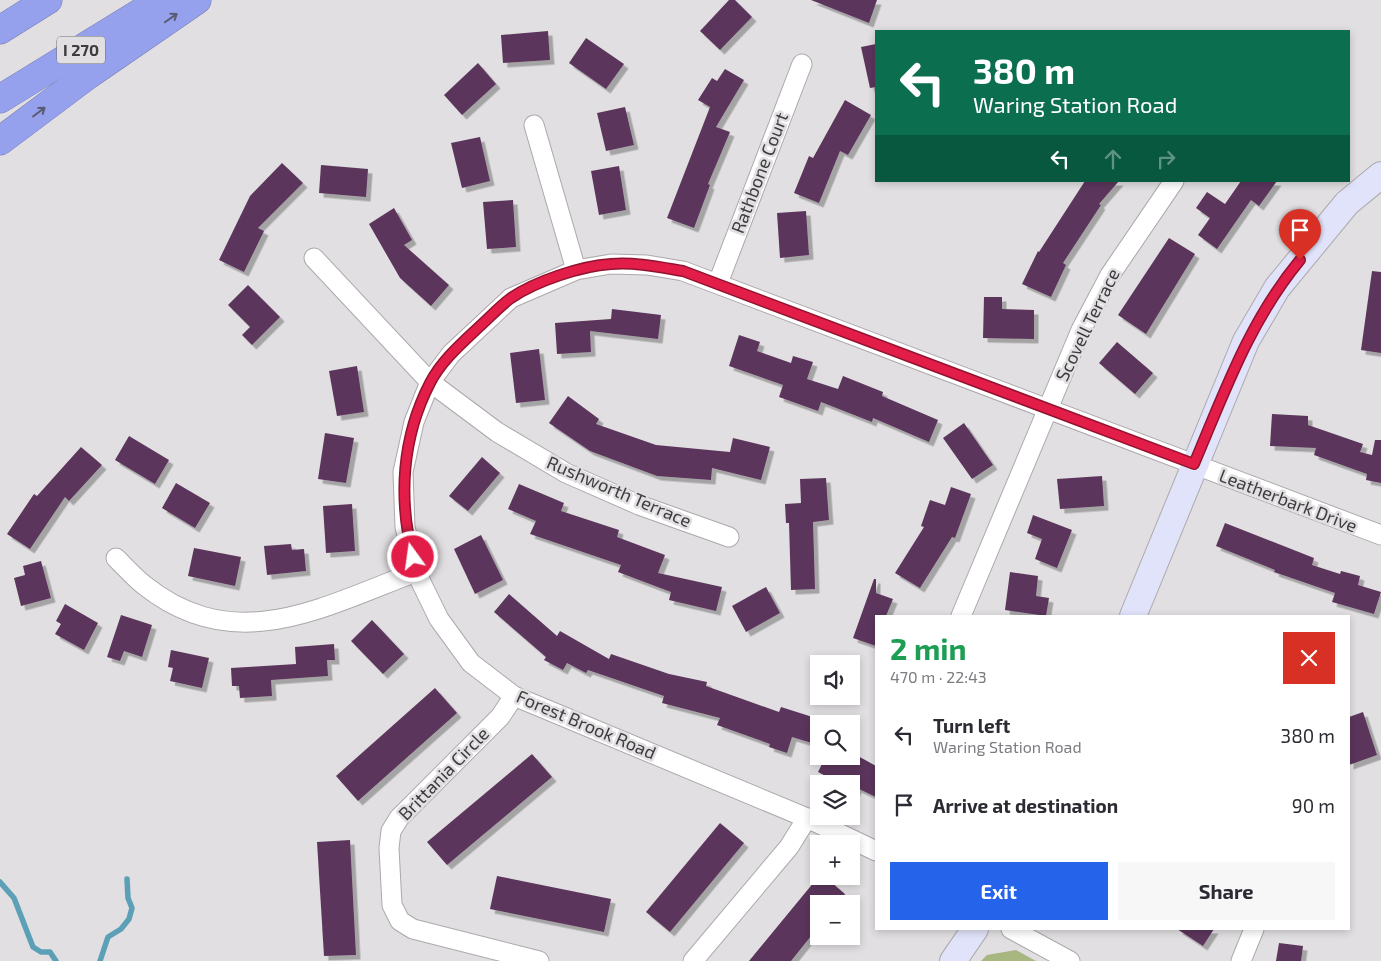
<!DOCTYPE html>
<meta charset="utf-8">
<style>
:root{--surface:#fff;--page:#f7f7f7;--text:#2b2b33;--muted:#7c7c81;--accent:#2563eb}
body{margin:0;font-family:"Exo 2",sans-serif;background:var(--page);color:var(--text);height:100vh;display:flex;flex-direction:column;font-size:19px;white-space:nowrap}
*{box-sizing:border-box;margin:0}
p{font-size:16px;color:var(--muted)}
.icon{flex:none;width:28px;height:28px;fill:none;stroke:currentColor;stroke-width:2;stroke-linecap:round;stroke-linejoin:round}
.map{position:relative;flex:1;overflow:hidden}
.details{position:absolute;left:875px;top:615px;width:475px;height:315px;display:flex;flex-direction:column;background:var(--surface);border-radius:0px;box-shadow:0 2px 8px #0003}
.details>*{flex:none}
.guide{position:absolute;left:875px;top:30px;width:475px;height:152px;border-radius:0px;box-shadow:0 2px 8px #0003;background:#0b6e4f;color:#fff;overflow:hidden}
.controls{position:absolute;left:810px;top:655px;display:grid;gap:10px}
.controls a{display:grid;place-items:center;width:50px;height:50px;border-radius:0px;background:var(--surface);box-shadow:0 2px 8px #0003;font-size:25px}
.pin{position:absolute;display:grid;place-items:center;width:42px;height:42px;color:#fff;margin:-51px -21px;border-radius:50% 50% 50% 0;rotate:-45deg;box-shadow:0 0 5px #0007}
.pin .icon{rotate:45deg}
.me{position:absolute;width:55px;margin:-28px;rotate:346deg;stroke-linejoin:round;filter:drop-shadow(0 0 4px #0008)}
.turn{display:flex;align-items:center;gap:18px;height:105px;padding:0 15px;font-size:22px}
.turn .icon{width:65px;height:65px;stroke-width:2.5}
.turn b{display:block;font-size:35px;line-height:42px}
.lanes{display:flex;align-items:center;height:48px;padding:0 15px;background:#0003;justify-content:center;gap:25px;direction:ltr}
.lanes .off{opacity:.35}
.round{display:grid;place-items:center;flex:none;width:52px;height:52px;border-radius:0px;background:var(--page)}
.summary{display:flex;align-items:center;justify-content:space-between;height:85px;padding:0 15px}
h1{font-size:30px;font-weight:700;line-height:38px;color:#1e9e55}
.primary-button{display:flex;gap:10px;margin-top:auto;padding:10px 15px}
.primary-button a{flex:1;height:58px;border-radius:0px;background:var(--accent);color:#fff;font-size:20px;font-weight:700;line-height:58px;text-align:center}
.primary-button a+a{background:var(--page);color:var(--text)}
ul{padding:0;list-style:none}
li{display:flex;align-items:center;gap:15px;height:70px;padding:0 15px}
li div{flex:1}
li b{display:block;font-size:19px}
li em{font-style:normal}
.map>svg:first-child{display:block}
.green{fill:#a8b780}
.lines{fill:none;stroke-linecap:round;stroke-linejoin:round}
.stream{stroke:#5ba0b7;stroke-width:5.5}
.building{fill:#5c365b;filter:url(#shadow)}
.street-casing{stroke:#aca9ac;stroke-width:21}
.secondary-casing{stroke:#aca9ac;stroke-width:28}
.highway-casing{stroke:#777eb0;stroke-width:29}
.street{stroke:#fff;stroke-width:19}
.secondary{stroke:#e0e3fa;stroke-width:26}
.highway{stroke:#96a1ed;stroke-width:28}
.oneway{stroke:#585b73}
.route-casing{stroke:#92132f;stroke-width:12}
.route{stroke:#e11d48;stroke-width:9}
.labels{text-anchor:middle;stroke-width:5;stroke-linejoin:round;paint-order:stroke}
.shield{fill:#e1dfe1;stroke:#6f6e6f;stroke-width:1}
.shield-label{font-size:16px;font-weight:bold;fill:#3e3d3e}
.street-label{font-size:18px;fill:#3e3d3e;stroke:#e1dfe1}
</style>
<div class="map">
<svg width="1381" height="961" viewBox="0 0 1381 961">
<defs>
<filter id="shadow"><feDropShadow dx="4.5" dy="4.5" stdDeviation="0" flood-color="#0004"/></filter>
</defs>
<rect width="100%" height="100%" fill="#e1dfe1"/>
<!-- green -->
<path class="green" d="M1016 950 1036 961H981L987 955Z"/>
<g class="lines">
<!-- stream -->
<g class="stream">
<path d="M0 882 14 898 33 947 41 952H50L56 961"/>
<path d="M100 961 108 937 121 929 129 919 132 908 128 898 127 879"/>
</g>
</g>
<!-- building -->
<g class="building">
<path d="M729 0H735L752 17 720 50 700 31Z"/>
<path d="M811 0H877L869 23Z"/>
<path d="M548 31 550 60 503 63 501 35Z"/>
<path d="M586 38 624 64 606 89 569 63Z"/>
<path d="M876 44V87L870 88 861 47Z"/>
<path d="M478 63 496 84 462 115 444 95Z"/>
<path d="M725 69 744 80 716 127 730 132 708 184 710 185 694 228 667 218 710 107 698 100 712 78 717 81Z"/>
<path d="M845 100 871 115 848 155 840 151 819 203 794 193 809 156 813 158Z"/>
<path d="M625 107 634 145 606 151 597 113Z"/>
<path d="M480 137 490 181 462 188 451 143Z"/>
<path d="M282 163 303 183 258 228 264 231 244 272 219 260 250 196Z"/>
<path d="M321 165 368 169 366 197 319 193Z"/>
<path d="M619 166 626 210 599 215 591 171Z"/>
<path d="M1085 181H1119L1099 204 1101 205 1063 263 1066 265 1051 297 1022 284 1038 251 1039 252Z"/>
<path d="M1241 181H1277L1259 206 1251 200 1217 249 1198 235 1210 218 1196 208 1207 192 1225 204Z"/>
<path d="M513 200 516 247 487 249 483 202Z"/>
<path d="M394 208 412 240 404 245 449 285 431 306 400 278 369 224Z"/>
<path d="M806 211 809 255 780 258 777 213Z"/>
<path d="M1169 238 1195 254 1146 334 1118 315Z"/>
<path d="M1372 271 1381 272V353L1361 350Z"/>
<path d="M248 285 280 317 252 345 242 335 250 327 228 305Z"/>
<path d="M984 297H1002V309L1034 310V339L983 338Z"/>
<path d="M612 309 661 315 658 339 590 331 591 352 557 354 555 323 611 319Z"/>
<path d="M739 335 760 342 757 351 791 363 793 356 813 362 807 379 838 389 843 376 883 392 882 396 938 420 929 442 873 418 872 422 821 402 818 411 779 397 783 385 729 366Z"/>
<path d="M1117 342 1153 373 1135 394 1099 363Z"/>
<path d="M539 349 545 400 516 403 510 353Z"/>
<path d="M357 366 364 412 337 416 329 371Z"/>
<path d="M568 396 599 419 596 424 656 445 730 452 733 438 770 447 761 480 712 468 711 480 657 476 590 451 549 423Z"/>
<path d="M1272 414 1308 416V425L1363 444 1360 452 1372 455 1375 440H1381V483L1366 480 1367 474 1314 455 1316 448 1270 446Z"/>
<path d="M964 423 993 465 972 479 943 438Z"/>
<path d="M325 433 354 438 346 483 318 479Z"/>
<path d="M129 436 169 460 155 484 115 460Z"/>
<path d="M81 447 102 465 69 501 65 497 30 549 7 534 34 494 37 496Z"/>
<path d="M482 457 500 473 468 511 449 496Z"/>
<path d="M1102 476 1104 506 1060 509 1057 479Z"/>
<path d="M826 478 829 520 813 522 815 589 791 590 789 523H786L785 504 801 503 800 479Z"/>
<path d="M176 483 210 503 195 528 162 508Z"/>
<path d="M519 484 564 503 561 511 619 530 617 537 665 555 658 573 722 587 716 611 669 600 671 592 618 572 621 565 530 534 536 521 508 509Z"/>
<path d="M951 487 971 494 955 538 952 537 920 588 895 573 924 527 921 526 930 500 945 505Z"/>
<path d="M352 504 355 551 326 553 323 506Z"/>
<path d="M1033 515 1072 530 1057 568 1035 559 1042 539 1027 533Z"/>
<path d="M1225 523 1314 558 1312 565 1340 574 1341 571 1360 576 1358 585 1381 592 1374 614 1332 602 1335 593 1274 572 1275 570 1216 546Z"/>
<path d="M481 535 503 580 475 594 454 549Z"/>
<path d="M291 544 292 550 304 549 306 571 267 575 264 546Z"/>
<path d="M194 548 241 557 235 586 188 576Z"/>
<path d="M41 561 51 598 21 606 14 578 25 575 23 566Z"/>
<path d="M1010 572 1038 576 1036 596 1049 598 1046 616 1005 610Z"/>
<path d="M874 579H876V593L893 599 886 616H876V646L853 638Z"/>
<path d="M766 587 780 613 746 632 732 606Z"/>
<path d="M509 594 557 636 560 631 609 659 611 654 669 674 707 682 706 686 779 712 781 707 822 720 819 724 815 744 792 737 787 753 769 747 770 744 717 725 720 718 662 703 664 696 588 670 586 673 567 663 563 670 544 660 546 657 494 612Z"/>
<path d="M65 604 98 623 84 650 55 634 61 624 56 621Z"/>
<path d="M121 615 152 625 142 657 124 651 120 661 107 657Z"/>
<path d="M372 620 404 654 383 674 351 641Z"/>
<path d="M334 644 335 660H327L328 676 271 680 272 696 240 698 239 686H232L231 668 296 664 295 647Z"/>
<path d="M171 650 209 658 202 688 170 681 173 668 168 667Z"/>
<path d="M435 688 457 713 358 801 336 776Z"/>
<path d="M1363 712 1377 755 1349 765V717Z"/>
<path d="M532 754 552 777 447 865 427 842Z"/>
<path d="M826 756H858L876 766V797L857 788 856 791 851 789V784H841L818 772Z"/>
<path d="M720 823 744 843 670 932 646 912Z"/>
<path d="M350 840 356 955 324 956 317 842Z"/>
<path d="M497 876 611 899 604 932 490 909Z"/>
<path d="M819 876H824L845 894 837 904H819V926L791 961H749Z"/>
<path d="M1177 929H1214L1203 946Z"/>
<path d="M1279 943 1303 946 1301 961H1276Z"/>
</g>
<g class="lines">
<!-- street casing -->
<g class="street-casing">
<g id="street">
<path d="M534 125 576 270"/>
<path d="M314 258 430 382 497 432 566 473 639 505 729 537"/>
<path d="M718 283 802 64"/>
<path d="M116 558C125 567 134 577 144 585 235 658 322 607 416 572"/>
<path d="M961 616 1081 330 1110 275 1174 181"/>
<path d="M514 696 500 717 399 818 391 831 389 848 392 905 400 921 413 929 539 961"/>
<path d="M876 851 807 818 514 696 471 663 439 619 416 572 405 527 403 472 414 422 430 382 451 354 511 298 576 270 611 264 647 265 683 271 1381 535"/>
<path d="M1011 929 1070 961"/>
<path d="M693 961 789 847 807 818"/>
<path d="M1241 961 1254 929"/>
</g>
</g>
<!-- secondary casing -->
<g class="secondary-casing">
<g id="secondary">
<path d="M1133 616 1246 341 1277 288 1347 203 1381 175"/>
<path d="M953 961 975 929"/>
</g>
</g>
<!-- highway casing -->
<g class="highway-casing">
<g id="highway">
<path d="M0 30 48 0"/>
<path d="M0 99 161 0"/>
<path d="M0 141 88 75 197 0"/>
</g>
</g>
<!-- street -->
<use href="#street" class="street"/>
<!-- secondary -->
<use href="#secondary" class="secondary"/>
<!-- highway -->
<use href="#highway" class="highway"/>
</g>
<!-- one-way arrows -->
<defs><path id="oneway-shaft" d="M-6 0H5M1.5-3L5.5 0L1.5 3" fill="none" stroke-width="1.6" stroke-linecap="round" stroke-linejoin="round" transform="scale(1.25)"/></defs>
<g class="oneway">
<use href="#oneway-shaft" transform="translate(171 18) rotate(-35)"/>
<use href="#oneway-shaft" transform="translate(39 112) rotate(-37)"/>
</g>
<g class="lines">
<!-- route casing -->
<g class="route-casing">
<path id="route" d="M413 557C398 498 402 437 430 383 441 361 462 343 480 326 490 317 500 306 511 298 536 281 581 266 611 264 635 262 659 267 683 271L1194 464C1225 391 1249 322 1300 260"/>
</g>
<!-- route -->
<use href="#route" class="route"/>
</g>
<g class="labels">
<!-- shield labels -->
<rect class="shield" x="57" y="36.5" width="48" height="27" rx="4"/>
<g class="shield-label">
<text x="81" y="56">I 270</text>
</g>
<!-- street labels -->
<g class="street-label">
<text transform="translate(760 173) rotate(-69)" y="6">Rathbone Court</text>
<text transform="translate(1088 325) rotate(-64)" y="6">Scovell Terrace</text>
<text transform="translate(619 492) rotate(23)" y="6">Rushworth Terrace</text>
<text transform="translate(1288 501) rotate(21)" y="6">Leatherbark Drive</text>
<text transform="translate(586 725) rotate(23)" y="6">Forest Brook Road</text>
<text transform="translate(444 774) rotate(-46)" y="6">Brittania Circle</text>
</g>
</g>
</svg>
<div class="controls">
<a><svg class="icon" aria-label="sound" viewBox="0 0 24 24"><path d="M4 9h4l5-4v14l-5-4H4zM17 9q2 3 0 6"/></svg></a>
<a><svg class="icon" aria-label="search" viewBox="0 0 24 24"><circle cx="10" cy="10" r="6"/><path d="M15 15l6 6"/></svg></a>
<a><svg class="icon" aria-label="layers" viewBox="0 0 24 24"><path d="M12 4l9 5-9 5-9-5zM3 14l9 5 9-5"/></svg></a>
<a>+</a>
<a>−</a>
</div>
<div class="pin" style="left:1300px;top:260px;background:#d93025"><svg class="icon" aria-label="arrive" viewBox="0 0 24 24"><path d="M6 21V4h12l-3 4 3 4H6"/></svg></div>
<svg class="me" style="left:413px;top:557px" viewBox="-20 -20 40 40"><circle r="17" fill="#e11d48" stroke="#fff" stroke-width="3"/><path d="M0-11L8 9 0 5-8 9z" fill="#fff"/></svg>
<div class="guide">
<div class="turn"><svg class="icon" aria-label="left" viewBox="0 0 24 24"><path d="M17 20v-9H6M10 6l-5 5 5 5"/></svg><div><b>380 m</b>Waring Station Road</div></div>
<div class="lanes"><svg class="icon" aria-label="left" viewBox="0 0 24 24"><path d="M17 20v-9H6M10 6l-5 5 5 5"/></svg><svg class="icon off" aria-label="ahead" viewBox="0 0 24 24"><path d="M12 20V5M6 11l6-6 6 6"/></svg><svg class="icon off" aria-label="right" viewBox="0 0 24 24"><path d="M7 20v-9h11M14 6l5 5-5 5"/></svg></div>
</div>
<section class="details">
<div class="summary"><div><h1>2 min</h1><p>470 m · 22:43</p></div><a class="round" style="background:#d93025;color:#fff"><svg class="icon" aria-label="close" viewBox="0 0 24 24"><path d="M6 6l12 12M18 6L6 18"/></svg></a></div>
<ul>
<li><svg class="icon" aria-label="left" viewBox="0 0 24 24"><path d="M17 20v-9H6M10 6l-5 5 5 5"/></svg><div><b>Turn left</b><p>Waring Station Road</p></div><em>380 m</em></li>
<li><svg class="icon" aria-label="arrive" viewBox="0 0 24 24"><path d="M6 21V4h12l-3 4 3 4H6"/></svg><div><b>Arrive at destination</b></div><em>90 m</em></li>
</ul>
<div class="primary-button"><a>Exit</a><a>Share</a></div>
</section>
</div>
